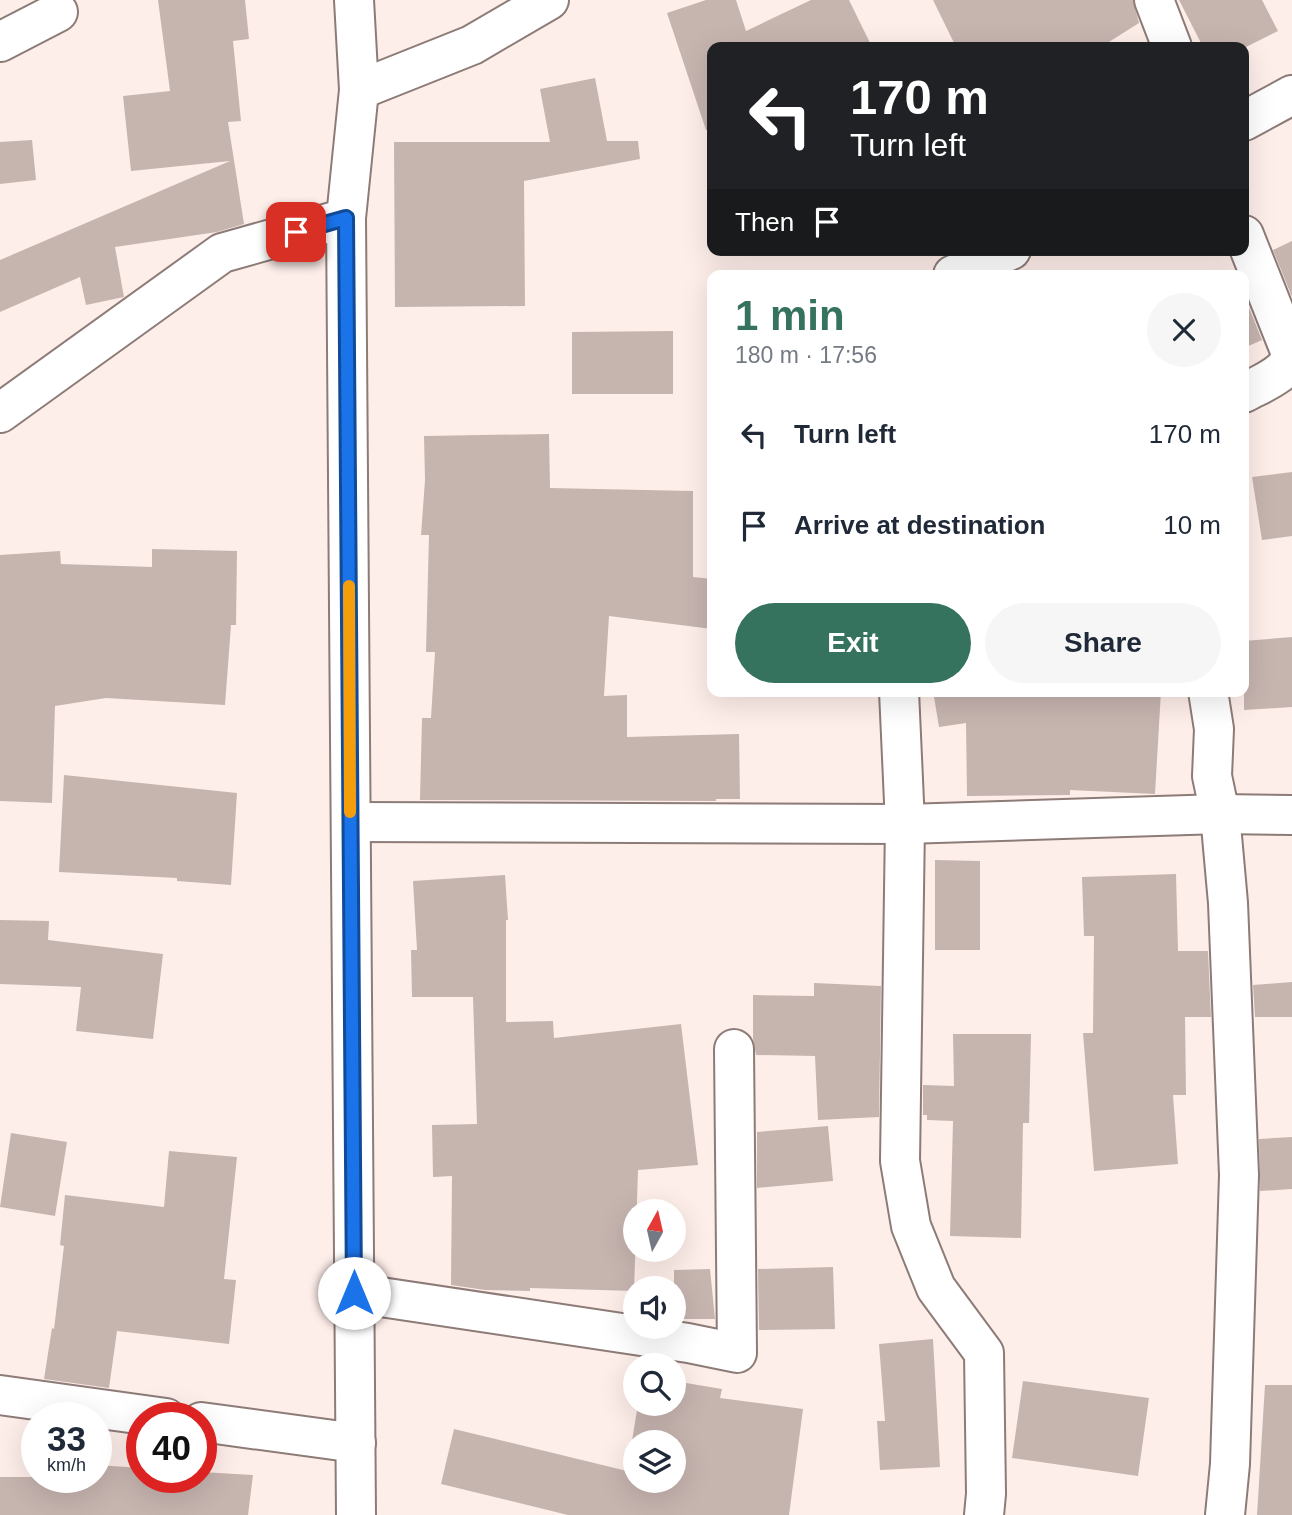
<!DOCTYPE html>
<meta charset="utf-8">
<style>
:root{--surface:#fff;--page:#f6f6f7;--text:#1f2937;--muted:#747a83;--accent:#36735f}
body{margin:0;font-family:Helvetica,sans-serif;background:var(--page);color:var(--text);height:100vh;display:flex;flex-direction:column;font-size:26px;white-space:nowrap}
*{box-sizing:border-box;margin:0}
p{font-size:23px;color:var(--muted)}
.icon{flex:none;width:38px;height:38px;fill:none;stroke:currentColor;stroke-width:2;stroke-linecap:round;stroke-linejoin:round}
.map{position:relative;flex:1;overflow:hidden}
.details{position:absolute;left:707px;top:270px;width:542px;height:427px;display:flex;flex-direction:column;background:var(--surface);border-radius:14px;box-shadow:0 7px 28px #0002}
.details>*{flex:none}
.guide{position:absolute;left:707px;top:42px;width:542px;height:214px;border-radius:14px;box-shadow:0 7px 28px #0002;background:#202124;color:#fff;overflow:hidden}
.needle{width:46px;rotate:8deg}
.tools{position:absolute;left:623px;top:1199px;display:grid;gap:14px}
.tools a{display:grid;place-items:center;width:63px;height:63px;border-radius:50%;background:var(--surface);box-shadow:0 7px 28px #0002;font-size:35px}
.speed{position:absolute;left:21px;top:1402px;display:flex;gap:14px;font-size:35px;font-weight:700;text-align:center}
.speed>*{display:grid;place-content:center;width:91px;height:91px;border-radius:50%;background:var(--surface);box-shadow:0 7px 28px #0002;line-height:1}
.speed small{font-size:18px;font-weight:400}
.speed .limit{border:10px solid #d22;background:#fff;color:#111}
.pin{position:absolute;display:grid;place-items:center;width:60px;height:60px;color:#fff;margin:-30px;border-radius:14px;box-shadow:0 4px 10px #0006}
.me{position:absolute;width:77px;margin:-38px;rotate:0deg;stroke-linejoin:round;filter:drop-shadow(0 0 5px #0008)}
.turn{display:flex;align-items:center;gap:24px;height:147px;padding:0 28px;font-size:32px}
.turn .icon{width:91px;height:91px;stroke-width:2.5}
.turn b{display:block;font-size:49px;line-height:60px}
.then{display:flex;align-items:center;height:66px;padding:0 28px;background:#0003;gap:14px;font-size:26px}
.round{display:grid;place-items:center;flex:none;width:74px;height:74px;border-radius:37px;background:var(--page)}
.overview{display:flex;align-items:center;justify-content:space-between;height:119px;padding:0 28px}
h1{font-size:42px;font-weight:600;line-height:52px;color:var(--accent)}
.button{display:flex;gap:14px;margin-top:auto;padding:14px 28px}
.button a{flex:1;height:80px;border-radius:42px;background:var(--accent);color:#fff;font-size:28px;font-weight:600;line-height:80px;text-align:center}
.button a+a{background:var(--page);color:var(--text)}
ul{padding:0;list-style:none}
li{display:flex;align-items:center;gap:21px;height:91px;padding:0 28px}
li div{flex:1}
li b{display:block;font-size:26px}
li em{font-style:normal}
.map>svg:first-child{display:block}
.building{fill:#c6b4af;fill-rule:evenodd}
.lines{fill:none;stroke-linecap:round;stroke-linejoin:round}
.minor-casing{stroke:#8d7b77;stroke-width:42}
.minor{stroke:#fff;stroke-width:38}
.route-casing{stroke:#114b97;stroke-width:18}
.route{stroke:#1a73e8;stroke-width:12}
.slow{stroke:#f59e0b;stroke-width:12}
</style>
<div class="map">
<svg width="1292" height="1515" viewBox="0 0 1292 1515">
<rect width="100%" height="100%" fill="#feeeea"/>
<!-- building -->
<g class="building">
<path d="M158 0H245L249 39 233 41 241 121 228 122 244 224 217 232 115 247 124 297 86 305 80 277 0 312V260L230 161 131 171 123 96 170 91Z"/>
<path d="M706 0H736L746 31 811 0H849L872 47H712V130H706L667 13Z"/>
<path d="M933 0H1133L1139 23 1101 47H956Z"/>
<path d="M1179 0H1262L1278 31 1246 47H1203Z"/>
<path d="M595 78 607 141H638L640 159 524 181 525 306 395 307 394 142H550L540 89Z"/>
<path d="M32 140 36 180 0 184V142Z"/>
<path d="M1292 241V297L1273 250Z"/>
<path d="M1244 295 1262 340 1244 348Z"/>
<path d="M673 331V394H572V332Z"/>
<path d="M549 434 550 488 693 491V577L712 579V629L609 616 604 696 627 695V737L739 734 740 799H716V801L420 800 422 718H431L435 652H426L429 535H421L425 480 424 436Z"/>
<path d="M1292 472V536L1262 540 1252 477Z"/>
<path d="M152 549 237 551 236 625H231L225 705 106 698 55 706 52 803 0 801V555L60 551 61 564 152 567Z"/>
<path d="M1292 637V707L1244 710V641Z"/>
<path d="M933 691H1161L1155 794 1070 790V795L967 796 966 723 939 727Z"/>
<path d="M64 775 237 793 231 885 177 881V878L59 872Z"/>
<path d="M935 860 980 861V950H935Z"/>
<path d="M1176 874 1178 951H1208L1211 1017H1185L1186 1095H1173L1178 1164 1094 1171 1083 1033H1093L1094 936H1084L1082 877Z"/>
<path d="M505 875 508 920H506V1022L553 1021 554 1038 681 1024 698 1165 638 1170 634 1291 530 1288V1291L485 1290 451 1285 452 1176 433 1177 432 1125 477 1124 473 997H412L411 950H417L413 881Z"/>
<path d="M0 920 49 921 48 940 163 954 153 1039 76 1031 81 987 0 984Z"/>
<path d="M1292 982V1017H1255L1253 985Z"/>
<path d="M814 983 881 986 879 1117 818 1120 815 1056 756 1055 753 1038V995L814 996Z"/>
<path d="M953 1034H1031L1029 1123H1023L1021 1238 950 1236 953 1121 927 1120V1115H923V1085L954 1086Z"/>
<path d="M828 1126 833 1181 757 1188V1132Z"/>
<path d="M11 1133 67 1142 55 1216 0 1207Z"/>
<path d="M1292 1137V1189L1260 1191 1259 1139Z"/>
<path d="M169 1151 237 1157 224 1279 236 1280 229 1344 117 1331 109 1388 44 1379 52 1328 54 1329 64 1246 60 1245 65 1195 164 1207Z"/>
<path d="M833 1267 835 1329 759 1330 758 1269Z"/>
<path d="M710 1269 715 1319H674V1270Z"/>
<path d="M933 1339 940 1467 880 1470 877 1421H885L879 1344Z"/>
<path d="M674 1381 722 1389 720 1398 803 1409 789 1515H568L441 1484 454 1429 627 1471 638 1404H674ZM635 1442H674V1480H635Z"/>
<path d="M1023 1381 1149 1398 1138 1476 1012 1458Z"/>
<path d="M1265 1385H1292V1515H1257Z"/>
<path d="M96 1465 142 1468V1477H201V1472L253 1475 248 1515H0V1477H96Z"/>
</g>
<g class="lines">
<!-- minor casing -->
<g class="minor-casing">
<g id="minor">
<path d="M354 0 359 90 346 218 356 1515"/>
<path d="M1154 0 1172 47"/>
<path d="M0 42 58 12"/>
<path d="M359 90 472 45 549 0"/>
<path d="M1244 121 1292 95"/>
<path d="M1244 235 1292 356C1286 375 1260 384 1244 393"/>
<path d="M953 275 1011 250"/>
<path d="M0 413 222 253 346 218"/>
<path d="M899 691 905 824 900 1161 911 1226 936 1288 984 1353 986 1494 984 1515"/>
<path d="M1208 691 1214 729 1212 776 1220 814 1228 903 1239 1175 1230 1464 1225 1515"/>
<path d="M351 822 905 824 1220 814 1292 815"/>
<path d="M354 1293 688 1343 737 1353 734 1049"/>
<path d="M0 1395 166 1418"/>
<path d="M201 1422 356 1443"/>
</g>
</g>
<!-- minor -->
<use href="#minor" class="minor"/>
</g>
<g class="lines">
<!-- route casing -->
<g class="route-casing">
<path id="route" d="M296 232 346 218 354 1293"/>
</g>
<!-- route -->
<use href="#route" class="route"/>
<!-- slow -->
<path class="slow" d="M349 586 350 812"/>
</g>
</svg>
<div class="tools">
<a><svg class="needle" viewBox="-14 -14 28 28"><path d="M0-13l5 13h-10z" fill="#e53935"/><path d="M0 13l5-13h-10z" fill="#747a83"/></svg></a>
<a><svg class="icon" aria-label="sound" viewBox="0 0 24 24"><path d="M4 9h4l5-4v14l-5-4H4zM17 9q2 3 0 6"/></svg></a>
<a><svg class="icon" aria-label="search" viewBox="0 0 24 24"><circle cx="10" cy="10" r="6"/><path d="M15 15l6 6"/></svg></a>
<a><svg class="icon" aria-label="layers" viewBox="0 0 24 24"><path d="M12 4l9 5-9 5-9-5zM3 14l9 5 9-5"/></svg></a>
</div>
<div class="speed"><div>33<small>km/h</small></div><div class="limit">40</div></div>
<div class="pin" style="left:296px;top:232px;background:#d93025"><svg class="icon" aria-label="arrive" viewBox="0 0 24 24"><path d="M6 21V4h12l-3 4 3 4H6"/></svg></div>
<svg class="me" style="left:354px;top:1293px" viewBox="-20 -20 40 40"><circle r="19" fill="#fff"/><path d="M0-13L10 11 0 6-10 11z" fill="#1a73e8"/></svg>
<div class="guide">
<div class="turn"><svg class="icon" aria-label="left" viewBox="0 0 24 24"><path d="M17 20v-9H6M10 6l-5 5 5 5"/></svg><div><b>170 m</b>Turn left</div></div>
<div class="then">Then<svg class="icon" aria-label="arrive" viewBox="0 0 24 24"><path d="M6 21V4h12l-3 4 3 4H6"/></svg></div>
</div>
<section class="details">
<div class="overview"><div><h1>1 min</h1><p>180 m · 17:56</p></div><a class="round"><svg class="icon" aria-label="close" viewBox="0 0 24 24"><path d="M6 6l12 12M18 6L6 18"/></svg></a></div>
<ul>
<li><svg class="icon" aria-label="left" viewBox="0 0 24 24"><path d="M17 20v-9H6M10 6l-5 5 5 5"/></svg><div><b>Turn left</b></div><em>170 m</em></li>
<li><svg class="icon" aria-label="arrive" viewBox="0 0 24 24"><path d="M6 21V4h12l-3 4 3 4H6"/></svg><div><b>Arrive at destination</b></div><em>10 m</em></li>
</ul>
<div class="button"><a>Exit</a><a>Share</a></div>
</section>
</div>
